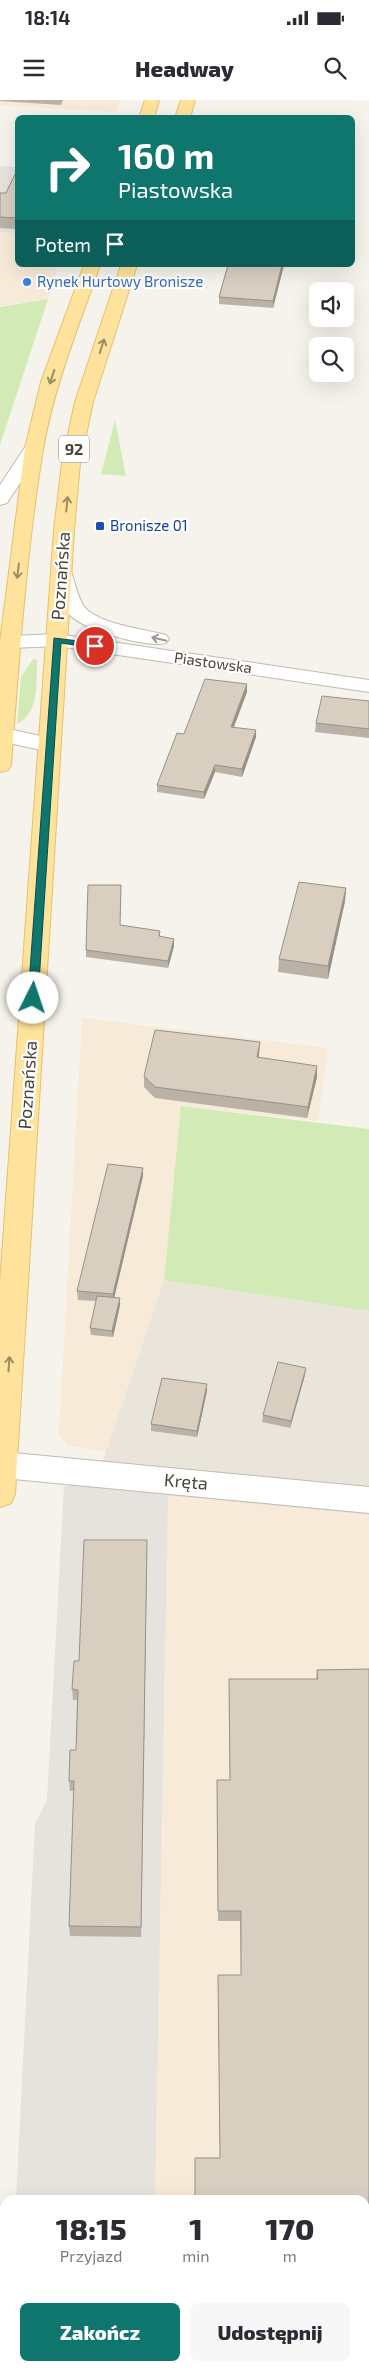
<!DOCTYPE html>
<html lang="pl">
<meta charset="utf-8">
<style>
:root{--surface:#fff;--page:#f7f7f7;--text:#2b2b33;--muted:#7c7c81;--accent:#0f766e}
body{margin:0;font-family:"Exo 2",sans-serif;background:var(--page);color:var(--text);height:100vh;display:flex;flex-direction:column;font-size:19px;white-space:nowrap}
*{box-sizing:border-box;margin:0}
p{font-size:16px;color:var(--muted)}
.icon{flex:none;width:28px;height:28px;fill:none;stroke:currentColor;stroke-width:2;stroke-linecap:round;stroke-linejoin:round}
.map{position:relative;flex:1;overflow:hidden}
.details{position:absolute;left:0px;top:2095px;width:370px;height:176px;display:flex;flex-direction:column;background:var(--surface);border-radius:15px 15px 0 0;box-shadow:0 5px 20px #0002}
.details>*{flex:none}
.guide{position:absolute;left:15px;top:15px;width:340px;height:152px;border-radius:8px;box-shadow:0 5px 20px #0002;background:#0f766e;color:#fff;overflow:hidden}
.buttons{position:absolute;left:309px;top:182px;display:grid;gap:10px}
.buttons a{display:grid;place-items:center;width:45px;height:45px;border-radius:8px;background:var(--surface);box-shadow:0 5px 20px #0002;font-size:25px}
.pin{position:absolute;display:grid;place-items:center;width:42px;height:42px;color:#fff;margin:-21px;border:2px solid #fff;border-radius:50%;box-shadow:0 1px 5px #0007}
.me{position:absolute;width:55px;margin:-28px;rotate:4deg;stroke-linejoin:round;filter:drop-shadow(0 0 4px #0008)}
.turn{display:flex;align-items:center;gap:18px;height:105px;padding:0 20px;font-size:22px}
.turn .icon{width:65px;height:65px;stroke-width:2.5}
.turn b{display:block;font-size:35px;line-height:42px}
.then{display:flex;align-items:center;height:48px;padding:0 20px;background:#0003;gap:10px;font-size:19px}
.eta{display:flex;justify-content:space-evenly;align-items:center;height:85px;text-align:center}
.eta b{font-size:30px;font-weight:800;line-height:35px}
.button{display:flex;gap:10px;margin-top:auto;padding:10px 20px}
.button a{flex:1;height:58px;border-radius:8px;background:var(--accent);color:#fff;font-size:20px;font-weight:800;line-height:58px;text-align:center}
.button a+a{background:var(--page);color:var(--text)}
.status{display:flex;justify-content:space-between;align-items:center;height:35px;padding:0 25px;background:var(--surface);direction:ltr}
.status svg{height:14px;fill:currentColor}
header{display:flex;justify-content:space-between;align-items:center;height:65px;padding:0 20px;background:var(--surface);font-size:22px;font-weight:800}
.map>svg:first-child{display:block}
.residential{fill:#eae5da}
.commercial{fill:#f7ead8}
.industrial{fill:#e6e2dd}
.green{fill:#d2eab5}
.lines{fill:none;stroke-linecap:round;stroke-linejoin:round}
.minor-casing{stroke:#c2bbae;stroke-width:2}
.major-casing{stroke:#e6c16a;stroke-width:2}
.minor{fill:#fff;fill-rule:evenodd}
.major{fill:#ffe39c;fill-rule:evenodd}
.wall{fill:#bab2a6}
.shaded-wall{fill:#979187}
.building{fill:#d8cfc1;stroke:#979187}
.oneway{stroke:#9c8c66}
.oneway2{stroke:#9c9892}
.route{fill:#0f766e;stroke:#0a4d48}
.shop-dot{fill:#3f7fe0;stroke:#fff;stroke-width:2}
.transit-dot{fill:#1a4fb4;stroke:#fff;stroke-width:2}
.labels{text-anchor:middle;stroke-width:4.5;stroke-linejoin:round;paint-order:stroke}
.far-shop-label{font-size:15px;fill:#366cbe;stroke:#fff;text-anchor:start}
.far-transit-label{font-size:15px;fill:#164399;stroke:#fff;text-anchor:start}
.far-street-label{font-size:15px;fill:#4b4439;stroke:#fff}
.shield{fill:#fff;stroke:#817c74;stroke-width:1}
.shield-label{font-size:16px;font-weight:bold;fill:#4b4439}
.street-label{font-size:18px;fill:#4b4439;stroke:#fff}
</style>
<div class="status"><b>18:14</b><svg viewBox="0 0 49 12"><path d="M0 12V9h3v3zM5 12V6h3v6zM10 12V3h3v9zM15 12V0h3v12zM26 1h20v11H26zM47 4h2v5h-2z"/></svg></div>
<header><svg class="icon" aria-label="menu" viewBox="0 0 24 24"><path d="M4 6h16M4 12h16M4 18h16"/></svg>Headway<svg class="icon" aria-label="search" viewBox="0 0 24 24"><circle cx="10" cy="10" r="6"/><path d="M15 15l6 6"/></svg></header>
<div class="map">
<svg width="369" height="2271" viewBox="0 0 369 2271">
<rect width="100%" height="100%" fill="#f6f3ec"/>
<!-- residential -->
<path class="residential" d="M164 1180 369 1211V1415L168 1396 95 1383Z"/>
<!-- commercial -->
<g class="commercial">
<path d="M0 0H121L116 12 0 5Z"/>
<path d="M0 132 17 133 18 165H58L48 199 0 206Z"/>
<path d="M82 918 328 948 318 1021 181 1006 164 1180 106 1351 67 1345 59 1333Z"/>
<path d="M168 1396 369 1415V2271H152V2266H365V2100H155Z"/>
</g>
<!-- industrial -->
<g class="industrial">
<path d="M0 66 17 67V133L0 132Z"/>
<path d="M95 1383 168 1396 155 2100H16L35 1724 47 1700 64 1386Z"/>
<rect x="7" y="2266" width="145" height="5"/>
</g>
<!-- green -->
<g class="green">
<path d="M48 199 0 345V207Z"/>
<path d="M115 320 126 376 101 374Z"/>
<path d="M33 559 37 560C36 582 40 613 17 624L21 577Z"/>
<path d="M181 1006 369 1029V1211L164 1180Z"/>
</g>
<g class="lines">
<!-- minor casing -->
<g class="minor-casing">
<g id="minor">
<path d="M34 342 41 344 43 348 7 403 0 405V385L27 344Z"/>
<path d="M61 466 68 468 71 472C75 482 77 495 83 505 95 524 145 529 166 535L169 539 166 543C146 548 83 530 69 514 59 503 56 486 51 472L54 468Z"/>
<path d="M57 534 369 580V592L57 546 11 548 4 546 1 542 4 538 11 536Z"/>
<path d="M0 627 58 640 61 645 58 650 50 652 0 641Z"/>
<path d="M3 1352 369 1387V1413L3 1378 0 1377V1353Z"/>
</g>
</g>
<!-- major casing -->
<g class="major-casing">
<g id="major">
<path d="M145 0H159L154 18H139Z"/>
<path d="M181 0H195L190 18H175Z"/>
<path d="M84 165H100C79 225 54 286 43 349 26 453 19 560 11 665L8 670 0 672V542L25 348 41 282Z"/>
<path d="M121 165H137L93 302 80 363 74 430 15 1394 11 1403 0 1407V1183L54 430 62 363 75 302Z"/>
</g>
</g>
<!-- minor -->
<use href="#minor" class="minor"/>
<!-- major -->
<use href="#major" class="major"/>
</g>
<!-- wall -->
<g class="wall">
<path d="M0 0H63L61 5 0 1Z"/>
<path d="M18 68V129L0 128V93H6Z"/>
<path d="M228 165H284L273 208 219 204V197Z"/>
<path d="M247 584V592L234 627 256 637 242 677 215 672 204 699 157 692V685L184 634Z"/>
<path d="M369 601V638L315 632 316 623Z"/>
<path d="M121 785 120 825 160 831V837L174 846 168 868 86 857V850Z"/>
<path d="M346 788 345 801 328 879 278 872 279 859Z"/>
<path d="M260 942 259 957 317 977 307 1018 155 998 144 987V976Z"/>
<path d="M143 1076 114 1197 120 1198V1205L113 1237 91 1235 90 1228 96 1201 78 1200 77 1191Z"/>
<path d="M305 1275 290 1328 262 1322 263 1315Z"/>
<path d="M207 1291 197 1337 151 1331V1324Z"/>
<path d="M147 1451 141 1837 70 1836 69 1826 74 1691H70L69 1681 76 1650 77 1600H73L72 1589 79 1561Z"/>
<path d="M369 1569V2229H365V2100L220 2058 218 1875H241L240 1821H218L217 1690 230 1680 229 1579H316L317 1570Z"/>
</g>
<!-- shaded-wall -->
<g class="shaded-wall">
<path d="M282 165H284L273 208V201Z"/>
<path d="M247 584V592L231 634V627Z"/>
<path d="M256 630V637L242 677V669Z"/>
<path d="M215 665V672L204 699V692Z"/>
<path d="M346 788 345 801 328 879V866Z"/>
<path d="M174 839V846L168 868V861Z"/>
<path d="M260 942 259 953 256 968 257 957Z"/>
<path d="M317 966V977L307 1018 308 1007Z"/>
<path d="M143 1068V1076L113 1203V1194Z"/>
<path d="M120 1198V1205L113 1237 112 1231Z"/>
<path d="M306 1268 305 1275 290 1328 291 1321Z"/>
<path d="M207 1284V1291L197 1337V1331Z"/>
<path d="M147 1440V1451L141 1837V1827Z"/>
</g>
<!-- building -->
<g class="building">
<path d="M18 68V118L0 117V93H6Z"/>
<path d="M228 165H282L273 201 219 197Z"/>
<path d="M205 579 247 584 231 627 256 630 242 669 215 665 204 692 157 685 177 633 184 634Z"/>
<path d="M322 596 369 601V629L316 623Z"/>
<path d="M299 782 346 788 328 866 279 859Z"/>
<path d="M88 785H121L120 825 160 831 159 836 174 839 168 861 86 850Z"/>
<path d="M155 930 260 942 257 957 317 966 308 1007 155 987 144 976Z"/>
<path d="M108 1064 143 1068 113 1194 77 1191Z"/>
<path d="M97 1196 120 1198 112 1231 90 1228Z"/>
<path d="M278 1262 306 1268 291 1321 263 1315Z"/>
<path d="M162 1278 207 1284 197 1331 151 1324Z"/>
<path d="M84 1440H147L141 1827 69 1826 74 1681H69L70 1650H76L78 1590 72 1589 74 1561H79Z"/>
<path d="M369 1569V2223H365V2100H195V2058H220L218 1875H241V1811H218L217 1680H230L229 1579H318L317 1570Z"/>
</g>
<!-- one-way arrows -->
<defs><path id="oneway-shaft" d="M-6 0H5M1.5-3L5.5 0L1.5 3" fill="none" stroke-width="1.6" stroke-linecap="round" stroke-linejoin="round" transform="scale(1.25)"/></defs>
<g class="oneway">
<use href="#oneway-shaft" transform="translate(102 246) rotate(-72)"/>
<use href="#oneway-shaft" transform="translate(52 277) rotate(108)"/>
<use href="#oneway-shaft" transform="translate(67 404) rotate(-84)"/>
<use href="#oneway-shaft" transform="translate(18 471) rotate(97)"/>
<use href="#oneway-shaft" transform="translate(9 1264) rotate(-86)"/>
</g>
<use class="oneway2" href="#oneway-shaft" transform="translate(159 539) rotate(-166)"/>
<!-- route -->
<path class="route" d="M54 538 95 543 100 546 95 548 61 543 38 898 33 902 28 898Z"/>
<!-- markers -->
<circle class="shop-dot" cx="27" cy="182" r="5"/>
<rect class="transit-dot" x="95" y="421" width="10" height="10" rx="2.5"/>
<g class="labels">
<!-- far-shop labels -->
<g class="far-shop-label">
<text x="37" y="187">Rynek Hurtowy Bronisze</text>
</g>
<!-- far-transit labels -->
<g class="far-transit-label">
<text x="110" y="431">Bronisze 01</text>
</g>
<!-- far-street labels -->
<g class="far-street-label">
<text transform="translate(213 563) rotate(8)" y="5">Piastowska</text>
</g>
<!-- shield labels -->
<rect class="shield" x="59" y="335.5" width="30" height="27" rx="4"/>
<g class="shield-label">
<text x="74" y="355">92</text>
</g>
<!-- street labels -->
<g class="street-label">
<text transform="translate(61 476) rotate(-86)" y="6">Poznańska</text>
<text transform="translate(28 985) rotate(-86)" y="6">Poznańska</text>
<text transform="translate(186 1382) rotate(5)" y="6">Kręta</text>
</g>
</g>
</svg>
<div class="buttons">
<a><svg class="icon" aria-label="sound" viewBox="0 0 24 24"><path d="M4 9h4l5-4v14l-5-4H4zM17 9q2 3 0 6"/></svg></a>
<a><svg class="icon" aria-label="search" viewBox="0 0 24 24"><circle cx="10" cy="10" r="6"/><path d="M15 15l6 6"/></svg></a>
</div>
<div class="pin" style="left:95px;top:546px;background:#d93025"><svg class="icon" aria-label="arrive" viewBox="0 0 24 24"><path d="M6 21V4h12l-3 4 3 4H6"/></svg></div>
<svg class="me" style="left:33px;top:898px" viewBox="-20 -20 40 40"><circle r="19" fill="#fff"/><path d="M0-13L10 11 0 6-10 11z" fill="#0f766e"/></svg>
<div class="guide">
<div class="turn"><svg class="icon" aria-label="right" viewBox="0 0 24 24"><path d="M7 20v-9h11M14 6l5 5-5 5"/></svg><div><b>160 m</b>Piastowska</div></div>
<div class="then">Potem<svg class="icon" aria-label="arrive" viewBox="0 0 24 24"><path d="M6 21V4h12l-3 4 3 4H6"/></svg></div>
</div>
<section class="details">
<div class="eta">
<div><b>18:15</b><p>Przyjazd</p></div>
<div><b>1</b><p>min</p></div>
<div><b>170</b><p>m</p></div>
</div>
<div class="button"><a>Zakończ</a><a>Udostępnij</a></div>
</section>
</div>
